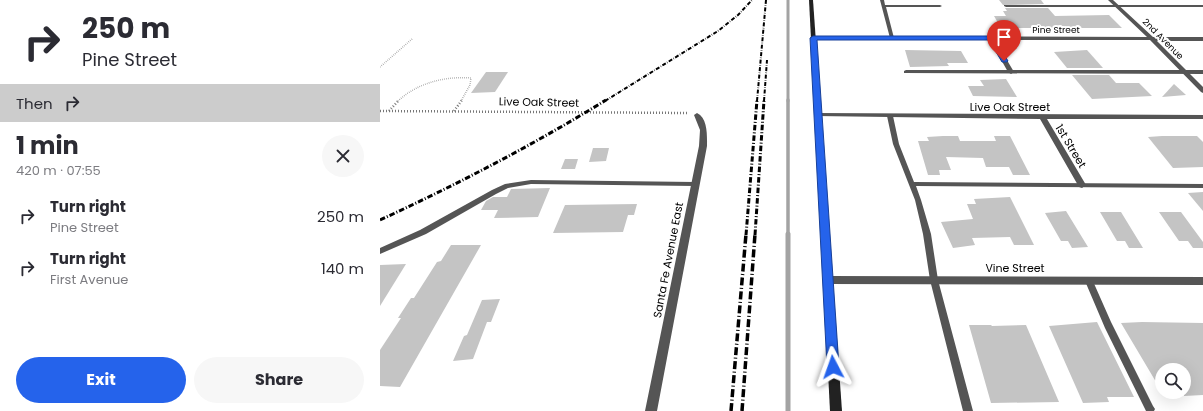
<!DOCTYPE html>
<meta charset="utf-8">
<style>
:root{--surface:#fff;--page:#f7f7f7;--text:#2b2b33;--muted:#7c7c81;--accent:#2563eb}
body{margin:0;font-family:Poppins,sans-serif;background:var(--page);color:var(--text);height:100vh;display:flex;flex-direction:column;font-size:15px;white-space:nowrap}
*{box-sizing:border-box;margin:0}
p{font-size:13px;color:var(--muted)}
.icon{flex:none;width:22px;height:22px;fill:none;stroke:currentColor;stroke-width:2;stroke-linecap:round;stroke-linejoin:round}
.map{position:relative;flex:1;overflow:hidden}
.details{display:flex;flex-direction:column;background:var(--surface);width:380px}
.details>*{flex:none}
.hud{background:#fff;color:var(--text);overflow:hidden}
.controls{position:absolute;left:775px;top:363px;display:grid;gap:8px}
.controls a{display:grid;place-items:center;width:36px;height:36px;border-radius:50%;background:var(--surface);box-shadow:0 4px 16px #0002;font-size:20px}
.pin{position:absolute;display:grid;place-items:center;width:34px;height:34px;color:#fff;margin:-41px -17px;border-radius:50% 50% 50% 0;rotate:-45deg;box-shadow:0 0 4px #0007}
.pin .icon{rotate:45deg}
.me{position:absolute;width:44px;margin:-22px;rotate:356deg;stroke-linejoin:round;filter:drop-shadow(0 0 3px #0008)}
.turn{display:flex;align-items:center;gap:14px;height:84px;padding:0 16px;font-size:18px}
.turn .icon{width:52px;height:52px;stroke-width:2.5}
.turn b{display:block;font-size:28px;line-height:34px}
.then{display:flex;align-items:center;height:38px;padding:0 16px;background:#0003;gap:8px;font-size:15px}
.round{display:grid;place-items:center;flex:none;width:42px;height:42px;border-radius:21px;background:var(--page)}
.head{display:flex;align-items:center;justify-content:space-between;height:68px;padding:0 16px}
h1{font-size:24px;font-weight:700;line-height:30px}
.primary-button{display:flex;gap:8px;margin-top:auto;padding:8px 16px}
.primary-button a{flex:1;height:46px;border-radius:24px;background:var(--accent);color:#fff;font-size:16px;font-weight:700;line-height:46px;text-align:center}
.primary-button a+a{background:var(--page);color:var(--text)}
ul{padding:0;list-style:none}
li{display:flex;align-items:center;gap:12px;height:52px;padding:0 16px}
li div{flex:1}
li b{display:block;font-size:15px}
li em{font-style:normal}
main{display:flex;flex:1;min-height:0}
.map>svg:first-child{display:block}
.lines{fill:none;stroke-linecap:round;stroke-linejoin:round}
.stream-far2{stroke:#a3a3a3;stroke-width:3}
.stream-far1{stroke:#a3a3a3;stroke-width:3.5}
.stream{stroke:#a3a3a3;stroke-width:5}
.building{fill:#c4c4c4}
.path-far1{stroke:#777;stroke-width:1.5;stroke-dasharray:0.5 1.5;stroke-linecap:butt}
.path{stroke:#777;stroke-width:2.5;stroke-dasharray:1 2;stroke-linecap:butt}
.lane{fill:#555;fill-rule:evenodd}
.street{fill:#555;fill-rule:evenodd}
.secondary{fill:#222;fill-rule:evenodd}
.rail-far2{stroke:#000;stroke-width:2;stroke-dasharray:4 1.5 0.5 1.5;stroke-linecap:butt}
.rail-far1{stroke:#000;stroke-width:3;stroke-dasharray:5.5 2 1 2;stroke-linecap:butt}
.rail{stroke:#000;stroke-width:3.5;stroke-dasharray:8 2.5 1 2.5;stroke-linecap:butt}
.route{fill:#2563eb;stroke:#184099}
.labels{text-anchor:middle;stroke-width:4;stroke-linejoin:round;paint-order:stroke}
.far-street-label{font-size:9px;fill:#000;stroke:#fff}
.street-label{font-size:11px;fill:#000;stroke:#fff}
</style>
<main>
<section class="details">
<div class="hud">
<div class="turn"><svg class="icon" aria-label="right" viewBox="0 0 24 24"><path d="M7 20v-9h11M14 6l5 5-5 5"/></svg><div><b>250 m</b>Pine Street</div></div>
<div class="then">Then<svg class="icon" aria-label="right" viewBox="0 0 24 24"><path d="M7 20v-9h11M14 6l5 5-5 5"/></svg></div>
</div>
<div class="head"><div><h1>1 min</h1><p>420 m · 07:55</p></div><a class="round"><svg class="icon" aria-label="close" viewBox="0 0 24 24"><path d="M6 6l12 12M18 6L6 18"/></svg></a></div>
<ul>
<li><svg class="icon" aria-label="right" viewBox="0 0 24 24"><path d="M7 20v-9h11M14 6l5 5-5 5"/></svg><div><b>Turn right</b><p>Pine Street</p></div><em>250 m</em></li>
<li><svg class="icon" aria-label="right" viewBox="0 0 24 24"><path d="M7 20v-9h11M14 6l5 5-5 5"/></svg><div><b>Turn right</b><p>First Avenue</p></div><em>140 m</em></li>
</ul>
<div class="primary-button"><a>Exit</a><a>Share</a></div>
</section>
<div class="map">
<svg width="823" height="411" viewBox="0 0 823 411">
<rect width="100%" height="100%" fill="#fff"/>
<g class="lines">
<!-- stream-far2 -->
<path class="stream-far2" d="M408 0V101"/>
<!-- stream-far1 -->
<path class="stream-far1" d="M408 100V235"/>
<!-- stream -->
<path class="stream" d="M408 234V411"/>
</g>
<!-- building -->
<g class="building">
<path d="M619 0H661L664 4 623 5Z"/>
<path d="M625 8H668L675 16 729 15 742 28H621L614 16H626L623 11H627Z"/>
<path d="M525 50 581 51 588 63H567L569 66 530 67Z"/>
<path d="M707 50 723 68H687L674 52Z"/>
<path d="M106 72H128L115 92 91 93Z"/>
<path d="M692 75H729L736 83H759L772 96 712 99Z"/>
<path d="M626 79 637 97 593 96 588 86H604L600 80Z"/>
<path d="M794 84 806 95 782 97Z"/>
<path d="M563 136H578L580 141H616L614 136H630L650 175H633L629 167H606L603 158 566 157 571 170H559L560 175H548L538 141H549L547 137Z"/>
<path d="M782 136H817L823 142V167L793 168 768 137Z"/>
<path d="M213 148H229L226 161 209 162Z"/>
<path d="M185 159H198L195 169H181Z"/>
<path d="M170 188 158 217 114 218 118 210H101L106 201 113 197H127L131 189Z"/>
<path d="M823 192V211L808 193Z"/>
<path d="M630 197 654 245H634L630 237 592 238 595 245 573 248 561 222 593 219 587 204H596L594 199Z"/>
<path d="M257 204 254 215H248L243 232 173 233 185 205Z"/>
<path d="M686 211 708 247 692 248 688 241H681L665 213Z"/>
<path d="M720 212H741L763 248H749L745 241H737Z"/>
<path d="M779 212H801L823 242V248H813L808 241H799Z"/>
<path d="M71 245H101L20 387 0 386V350L21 318H18L31 298H34L57 262 61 261Z"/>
<path d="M26 264 0 306V265Z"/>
<path d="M120 299 111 322H107L93 359 73 361 84 336 87 335 102 300Z"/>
<path d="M717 322 754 397H727L729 402 703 403 669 326Z"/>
<path d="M762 322 823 323V395L804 396V370H782V392L741 323Z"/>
<path d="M589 325H611L612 326 646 325 679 402 611 403Z"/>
</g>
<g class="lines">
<!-- path-far1 -->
<g class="path-far1">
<path d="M0 67 32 39"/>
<path d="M18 101C37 83 65 76 91 78L90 85 81 101"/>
</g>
<!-- path -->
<g class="path">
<path d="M0 111 309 113"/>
<path d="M9 111 19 100"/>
<path d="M74 111 82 100"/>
</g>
<!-- lane -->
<g class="lane">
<path d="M500 0H504L505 5H560L562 6 560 7H506L514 38 512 39 510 38Z"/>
<path d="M624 5H823V7H626L624 6Z"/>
<path d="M526 70H823V74L524 73V71Z"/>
<path d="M510 114 513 116 519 144 534 182 823 184V188L536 186 541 200 551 234 558 280 593 411H583L550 280 543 234 535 200 513 144 507 116Z"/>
<path d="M151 180 315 182 318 184 315 186 151 184 128 188 116 194 46 234 0 254V248L40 230 112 190 125 184Z"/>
<path d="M709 278 712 279 731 322 773 406 775 409 774 411H766L725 328 705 281 706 279Z"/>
</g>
<!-- street -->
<g class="street">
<path d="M728 0H733L773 37H823V41H777L823 87V93L821 92 770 40H615L634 72 631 74 628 72 610 40H433L430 38 433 36 767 37Z"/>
<path d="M317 113C328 118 327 136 327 146L277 411H265L319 146 320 130 314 115Z"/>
<path d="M438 113 823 115V119H667L706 185 702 188 699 187 660 119 436 116 435 115Z"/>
<path d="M448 276 823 277V285L448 284 445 283 443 280 445 277Z"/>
</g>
<!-- secondary -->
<path class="secondary" d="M429 0H433L462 411H450Z"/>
<!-- rail-far2 -->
<g class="rail-far2">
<path d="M225 101 338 31 358 15 372 0"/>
<path d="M377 101 386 0"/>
<path d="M384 101 387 60"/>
</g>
<!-- rail-far1 -->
<g class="rail-far1">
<path d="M0 220C78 184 153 145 226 100"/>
<path d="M366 235 377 100"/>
<path d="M375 235 384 100"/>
</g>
<!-- rail -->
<g class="rail">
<path d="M351 411 366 234"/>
<path d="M362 411 375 234"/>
</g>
</g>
<!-- route -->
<path class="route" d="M611 36 614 38 628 61 627 62H622L609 40H437L459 367 457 371 453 373 449 371 447 367 430 38 433 36Z"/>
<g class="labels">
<!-- far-street labels -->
<g class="far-street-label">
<text x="676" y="33">Pine Street</text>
<text transform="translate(783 39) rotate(45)" y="3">2nd Avenue</text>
</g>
<!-- street labels -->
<g class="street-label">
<text transform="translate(159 102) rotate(1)" y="4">Live Oak Street</text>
<text x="630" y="111">Live Oak Street</text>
<text transform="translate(691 146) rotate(59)" y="4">1st Street</text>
<text transform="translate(288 260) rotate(-79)" y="4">Santa Fe Avenue East</text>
<text x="635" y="272">Vine Street</text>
</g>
</g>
</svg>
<div class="controls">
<a><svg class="icon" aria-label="search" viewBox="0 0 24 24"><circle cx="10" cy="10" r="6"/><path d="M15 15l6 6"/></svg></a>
</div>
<div class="pin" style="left:624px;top:61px;background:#d93025"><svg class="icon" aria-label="arrive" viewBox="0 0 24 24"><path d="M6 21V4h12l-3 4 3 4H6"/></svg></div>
<svg class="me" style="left:453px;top:367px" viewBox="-20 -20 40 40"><path d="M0-17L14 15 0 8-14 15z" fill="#2563eb" stroke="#fff" stroke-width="4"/></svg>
</div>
</main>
